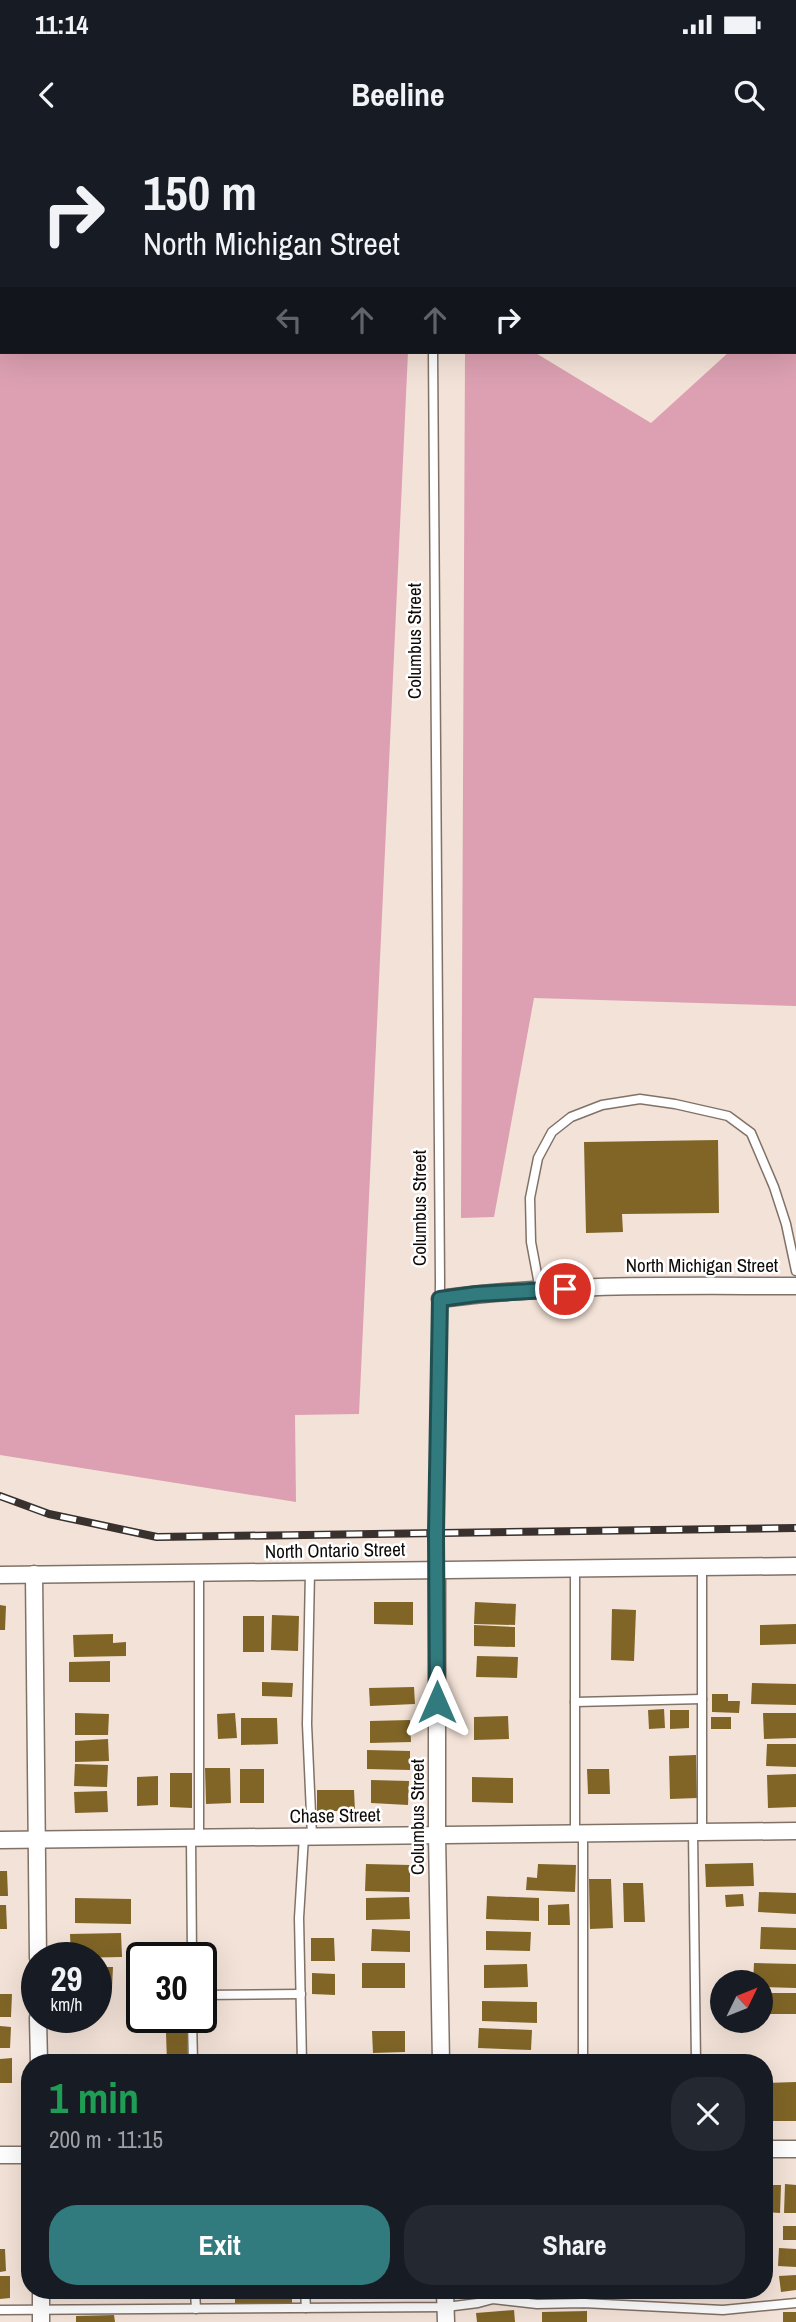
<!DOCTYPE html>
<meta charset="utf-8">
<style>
:root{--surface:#171b24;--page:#242831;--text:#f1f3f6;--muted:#9ea1a6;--accent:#317a7d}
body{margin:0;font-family:"Archivo Narrow",sans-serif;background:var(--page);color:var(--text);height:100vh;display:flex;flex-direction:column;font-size:26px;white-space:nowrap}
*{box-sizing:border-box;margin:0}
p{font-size:23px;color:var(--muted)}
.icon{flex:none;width:38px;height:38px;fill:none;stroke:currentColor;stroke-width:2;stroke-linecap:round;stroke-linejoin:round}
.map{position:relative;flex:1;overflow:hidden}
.drawer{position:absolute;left:21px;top:1914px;width:752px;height:245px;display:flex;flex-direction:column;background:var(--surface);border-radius:28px;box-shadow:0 7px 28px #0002}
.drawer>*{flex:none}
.hud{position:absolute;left:0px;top:0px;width:796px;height:214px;box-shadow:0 7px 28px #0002;background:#171b24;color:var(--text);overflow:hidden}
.needle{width:46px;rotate:47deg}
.buttons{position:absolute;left:710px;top:1830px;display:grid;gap:14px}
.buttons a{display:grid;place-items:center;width:63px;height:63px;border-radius:50%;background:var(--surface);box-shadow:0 7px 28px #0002;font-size:35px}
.speed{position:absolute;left:21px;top:1802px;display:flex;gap:14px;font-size:35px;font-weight:700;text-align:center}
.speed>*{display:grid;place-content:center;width:91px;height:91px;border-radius:50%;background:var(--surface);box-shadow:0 7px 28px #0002;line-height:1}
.speed small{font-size:18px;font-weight:400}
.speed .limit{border:4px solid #111;border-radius:10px;background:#fff;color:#111}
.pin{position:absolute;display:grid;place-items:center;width:60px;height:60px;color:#fff;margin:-30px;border:4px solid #fff;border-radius:50%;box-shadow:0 2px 7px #0007}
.me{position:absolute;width:77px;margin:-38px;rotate:0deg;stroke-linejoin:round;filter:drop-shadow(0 0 5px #0008)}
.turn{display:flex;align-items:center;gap:24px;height:147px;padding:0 28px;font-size:32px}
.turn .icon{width:91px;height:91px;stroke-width:2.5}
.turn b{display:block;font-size:49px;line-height:60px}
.lanes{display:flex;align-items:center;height:66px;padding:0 28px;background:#0003;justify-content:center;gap:35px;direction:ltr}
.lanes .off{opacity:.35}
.round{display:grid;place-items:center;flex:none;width:74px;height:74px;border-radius:28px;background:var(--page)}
.headline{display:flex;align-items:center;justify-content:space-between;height:119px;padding:0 28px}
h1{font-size:42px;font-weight:700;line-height:52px;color:#1e9e55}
.cta{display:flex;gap:14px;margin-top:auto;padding:14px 28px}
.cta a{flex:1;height:80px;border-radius:28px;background:var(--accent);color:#fff;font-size:28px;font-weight:700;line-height:80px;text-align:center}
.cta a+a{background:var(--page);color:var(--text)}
.status{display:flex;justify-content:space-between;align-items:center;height:49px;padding:0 35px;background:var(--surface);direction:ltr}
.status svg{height:19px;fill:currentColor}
header{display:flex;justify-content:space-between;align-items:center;height:91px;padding:0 28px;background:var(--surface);font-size:32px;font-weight:700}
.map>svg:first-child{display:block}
.green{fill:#dca0b2}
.building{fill:#806527}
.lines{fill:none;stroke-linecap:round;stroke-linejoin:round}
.lane-casing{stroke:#817268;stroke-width:11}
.street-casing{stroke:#817268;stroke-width:19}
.lane{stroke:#fff;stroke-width:8}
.street{stroke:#fff;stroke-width:16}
.rail-casing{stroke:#39312d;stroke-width:8}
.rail{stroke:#fff;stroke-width:5;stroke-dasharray:16;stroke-linecap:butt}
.route-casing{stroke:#204f51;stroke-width:18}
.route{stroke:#317a7d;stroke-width:12}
.labels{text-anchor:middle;stroke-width:5;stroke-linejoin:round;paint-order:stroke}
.street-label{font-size:19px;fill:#0f0a07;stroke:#fff}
</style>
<div class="status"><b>11:14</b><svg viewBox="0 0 49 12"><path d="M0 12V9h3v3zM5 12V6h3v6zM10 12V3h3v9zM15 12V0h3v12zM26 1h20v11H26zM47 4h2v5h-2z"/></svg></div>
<header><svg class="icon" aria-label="back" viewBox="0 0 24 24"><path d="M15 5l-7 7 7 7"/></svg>Beeline<svg class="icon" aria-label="search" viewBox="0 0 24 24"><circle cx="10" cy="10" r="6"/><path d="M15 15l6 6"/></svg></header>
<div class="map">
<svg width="796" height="2182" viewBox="0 0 796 2182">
<rect width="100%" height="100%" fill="#f3e2d7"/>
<!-- green -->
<g class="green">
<path d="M0 0 289 2H2V212H408L359 1274 295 1275 296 1362 0 1315Z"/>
<path d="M796 151V866L534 858 494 1077 461 1078 465 212H534L651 283 729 212H794Z"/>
</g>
<!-- building -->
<g class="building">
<path d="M718 1000 719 1073 622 1074 623 1092 586 1093 584 1002Z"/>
<path d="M374 1462H413V1485L374 1484Z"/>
<path d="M475 1462 516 1464 515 1485 474 1484Z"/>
<path d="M0 1465 6 1466 5 1490H0Z"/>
<path d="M612 1469 636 1470 634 1521 611 1520Z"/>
<path d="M272 1475 299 1476 298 1511 271 1510Z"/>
<rect x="243" y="1476" width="21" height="36"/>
<path d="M796 1484V1504L760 1505V1485Z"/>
<path d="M474 1485 515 1487V1507L474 1506Z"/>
<path d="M113 1494V1503L126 1502V1516L74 1517 73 1495Z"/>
<path d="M477 1516 518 1517 517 1538 476 1537Z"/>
<path d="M110 1521V1542H69V1522Z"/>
<path d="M262 1542 293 1543 292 1557 262 1556Z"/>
<path d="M752 1543 796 1544V1565L751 1564Z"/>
<path d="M414 1547 415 1564 370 1566 369 1548Z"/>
<path d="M712 1554H728V1561H740L739 1573 712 1572Z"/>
<path d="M664 1569 665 1588 649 1589 648 1570Z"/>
<path d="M670 1570H689V1588L670 1589Z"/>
<path d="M75 1573 109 1574 108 1595H75Z"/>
<path d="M235 1573 237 1598 218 1599 217 1574Z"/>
<path d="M763 1573H796V1598L764 1599Z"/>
<path d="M508 1576 509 1599 474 1600V1577Z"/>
<rect x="711" y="1577" width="20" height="12"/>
<path d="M241 1578H277L278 1604 241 1605Z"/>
<path d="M410 1580 411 1602 370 1603V1581Z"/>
<path d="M108 1599 109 1621 75 1622V1601Z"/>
<path d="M767 1604H796V1627L766 1626Z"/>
<path d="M367 1610 410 1611V1630L367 1629Z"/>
<path d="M696 1615 697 1658 670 1659 669 1616Z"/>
<path d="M75 1624 108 1625 107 1647 74 1646Z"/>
<path d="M205 1628H230L231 1663 206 1664Z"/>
<rect x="240" y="1629" width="24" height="34"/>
<path d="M587 1629H609L610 1654H588Z"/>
<path d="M170 1633H192V1668L170 1667Z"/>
<path d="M796 1634V1667L768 1668 767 1635Z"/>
<path d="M158 1636V1665L137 1666V1637Z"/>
<path d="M472 1637 513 1638V1663L472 1662Z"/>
<path d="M371 1640 409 1641 408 1665 371 1663Z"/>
<path d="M317 1650H354L355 1671H317Z"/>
<path d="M107 1651 108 1672 75 1673 74 1652Z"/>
<path d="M753 1723 754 1746 706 1747 705 1724Z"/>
<path d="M366 1724 410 1725V1752L365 1751Z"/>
<path d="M538 1724 576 1725 575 1752 526 1750 527 1737 537 1738Z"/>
<path d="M0 1731H7L8 1756H0Z"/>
<path d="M589 1739H611L613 1788 590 1789Z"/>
<path d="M623 1743H643L645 1782H624Z"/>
<path d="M759 1752 796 1753V1774L758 1772Z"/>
<path d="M743 1754 744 1766 726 1767 725 1755Z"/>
<path d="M487 1756 539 1758V1781L486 1779Z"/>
<path d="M409 1757 410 1779 366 1780V1758Z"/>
<path d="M75 1758 131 1759V1784L75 1783Z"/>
<path d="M569 1764 570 1785H548V1765Z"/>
<path d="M0 1765H6L7 1789H0Z"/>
<path d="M761 1787 796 1788V1810L760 1809Z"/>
<path d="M372 1789 410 1791V1812L371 1811Z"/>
<path d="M486 1791 531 1792 530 1811 486 1810Z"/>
<path d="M121 1793 122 1817 71 1818 70 1794Z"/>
<path d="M311 1798H334L335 1821H311Z"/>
<rect x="362" y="1823" width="43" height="25"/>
<path d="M754 1823 796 1824V1848L761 1847V1843H753Z"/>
<path d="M527 1824 528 1847 484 1848V1825Z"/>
<path d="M96 1827H113L112 1848H96Z"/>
<path d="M312 1833 335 1834V1855L312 1854Z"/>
<rect x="761" y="1853" width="35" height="21"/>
<path d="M0 1854H12L11 1877H0Z"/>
<path d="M482 1861 537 1862V1883L482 1881Z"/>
<path d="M0 1886 11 1887 10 1908H0Z"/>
<path d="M479 1888 532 1890 531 1910 478 1908Z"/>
<path d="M372 1891H405V1912L373 1913Z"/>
<path d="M166 1893H187L188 1922 167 1923Z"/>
<path d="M12 1918V1943H0V1919Z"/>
<path d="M796 1942V1981H765V1943Z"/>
<path d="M785 2044 796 2045V2073H784Z"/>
<path d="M765 2045H781L780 2073 765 2072Z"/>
<rect x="783" y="2086" width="13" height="14"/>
<path d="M779 2108 796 2109V2127L778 2126Z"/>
<path d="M0 2109H5L6 2131 0 2132Z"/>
<path d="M796 2135V2150L781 2152 779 2136Z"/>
<path d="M0 2136H10V2158L0 2159Z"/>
<rect x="235" y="2151" width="57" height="12"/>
<rect x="321" y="2151" width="21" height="8"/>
<path d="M374 2151H417V2156L374 2154Z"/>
<path d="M594 2151H625V2155L594 2156Z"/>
<path d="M514 2170 515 2182H477L476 2173Z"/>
<path d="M587 2171V2182H542V2172Z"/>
<rect x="783" y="2172" width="13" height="10"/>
<path d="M114 2175 115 2182H76V2176Z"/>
</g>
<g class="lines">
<!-- lane casing -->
<g class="lane-casing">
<g id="lane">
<path d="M305 0 307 2"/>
<path d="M794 97 796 96"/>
<path d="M433 212 440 1142 437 1430"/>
<path d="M540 1150 531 1102 530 1058 538 1018 552 992 571 977 602 965 640 959 675 964 728 976 751 993 774 1047 786 1084 796 1131"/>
<path d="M702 1427V1692"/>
<path d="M310 1431 307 1584 312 1696"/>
<path d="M199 1433V1698"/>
<path d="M575 1562 702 1559"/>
<path d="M693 1692 696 1923"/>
<path d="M583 1693V1923"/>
<path d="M575 1694V1428"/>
<path d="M191 1698 192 1818"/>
<path d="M201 1855 301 1854"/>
<path d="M192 1878 193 1923"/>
<path d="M302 1923 299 1778 304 1696"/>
<path d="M195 2151 196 2169"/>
<path d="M305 2151 306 2168"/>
<path d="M583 2151V2163"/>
<path d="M0 2170 446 2167 478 2163 493 2159 537 2164 583 2163 723 2170 796 2163"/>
</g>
</g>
<!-- street casing -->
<g class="street-casing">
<g id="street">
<path d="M440 1159C558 1143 677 1146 796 1146"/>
<path d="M437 1430V1695L441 1923"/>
<path d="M34 1434 38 1818"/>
<path d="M0 1435 796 1426"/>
<path d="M0 1700 796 1691"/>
<path d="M38 1878 39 1923"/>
<path d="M765 2009H796"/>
<path d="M0 2015H30"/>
<path d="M41 2151V2182"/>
<path d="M445 2151 446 2182"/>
</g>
</g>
<!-- lane -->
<use href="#lane" class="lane"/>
<!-- street -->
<use href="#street" class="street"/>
<!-- rail casing -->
<g class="rail-casing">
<path id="rail" d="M0 1356 49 1374 157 1397 796 1388"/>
</g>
<!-- rail -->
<use href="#rail" class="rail"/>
</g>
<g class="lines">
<!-- route casing -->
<g class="route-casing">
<path id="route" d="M437 1562 436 1393 440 1159 477 1154 565 1149"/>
</g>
<!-- route -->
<use href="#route" class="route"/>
</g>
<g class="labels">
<!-- street labels -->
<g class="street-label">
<text transform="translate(414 501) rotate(-90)" y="7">Columbus Street</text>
<text transform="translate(419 1068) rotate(-90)" y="7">Columbus Street</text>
<text x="702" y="1132">North Michigan Street</text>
<text transform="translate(335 1410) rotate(-1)" y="7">North Ontario Street</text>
<text transform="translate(335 1675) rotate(-1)" y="7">Chase Street</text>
<text transform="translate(417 1677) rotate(-90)" y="7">Columbus Street</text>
</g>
</g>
</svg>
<div class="buttons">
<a><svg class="needle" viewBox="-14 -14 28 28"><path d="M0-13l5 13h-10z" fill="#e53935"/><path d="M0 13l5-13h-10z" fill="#9ea1a6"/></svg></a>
</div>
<div class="speed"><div>29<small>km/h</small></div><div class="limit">30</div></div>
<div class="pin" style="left:565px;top:1149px;background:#d93025"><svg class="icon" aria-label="arrive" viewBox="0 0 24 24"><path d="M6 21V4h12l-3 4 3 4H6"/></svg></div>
<svg class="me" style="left:437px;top:1562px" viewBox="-20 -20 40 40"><path d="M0-17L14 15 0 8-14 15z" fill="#317a7d" stroke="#fff" stroke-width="4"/></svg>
<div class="hud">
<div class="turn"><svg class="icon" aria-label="right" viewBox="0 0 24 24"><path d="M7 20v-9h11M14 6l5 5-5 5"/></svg><div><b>150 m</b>North Michigan Street</div></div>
<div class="lanes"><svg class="icon off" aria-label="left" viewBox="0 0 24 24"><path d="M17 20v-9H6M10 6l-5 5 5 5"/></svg><svg class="icon off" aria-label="ahead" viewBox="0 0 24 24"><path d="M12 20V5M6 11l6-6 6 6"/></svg><svg class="icon off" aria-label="ahead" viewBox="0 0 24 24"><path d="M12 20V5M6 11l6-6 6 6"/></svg><svg class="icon" aria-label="right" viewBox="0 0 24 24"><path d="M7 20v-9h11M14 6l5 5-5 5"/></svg></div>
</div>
<section class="drawer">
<div class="headline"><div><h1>1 min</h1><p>200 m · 11:15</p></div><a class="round"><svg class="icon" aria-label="close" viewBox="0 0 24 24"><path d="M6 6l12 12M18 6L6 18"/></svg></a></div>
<div class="cta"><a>Exit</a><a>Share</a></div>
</section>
</div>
